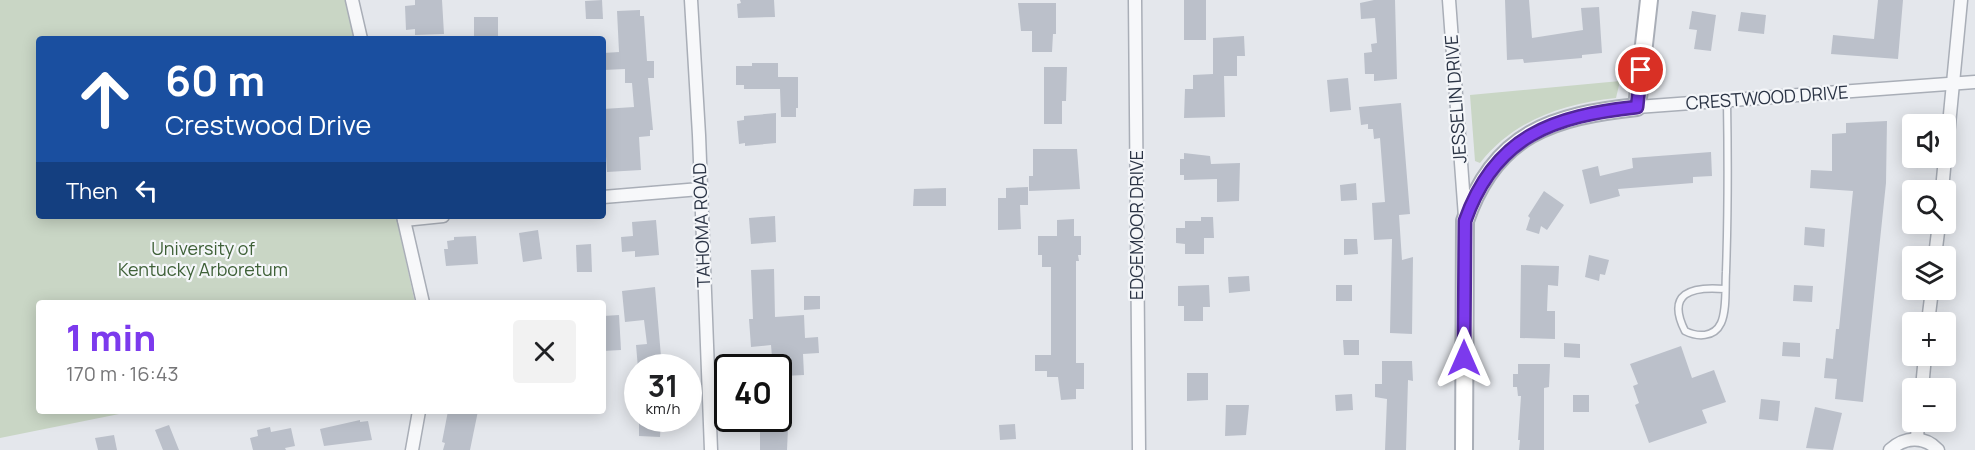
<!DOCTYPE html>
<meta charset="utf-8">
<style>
:root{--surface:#fff;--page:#f2f2f2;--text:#202124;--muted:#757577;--accent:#7c3aed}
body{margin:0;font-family:Manrope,sans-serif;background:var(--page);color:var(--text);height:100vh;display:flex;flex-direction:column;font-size:22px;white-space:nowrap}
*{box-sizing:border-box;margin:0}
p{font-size:20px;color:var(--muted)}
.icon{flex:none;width:33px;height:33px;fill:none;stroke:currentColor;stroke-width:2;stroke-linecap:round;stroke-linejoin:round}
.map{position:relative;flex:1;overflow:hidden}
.sheet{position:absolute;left:36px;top:300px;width:570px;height:114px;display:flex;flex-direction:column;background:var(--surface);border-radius:6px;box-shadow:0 3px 15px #0003}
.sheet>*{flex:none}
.hud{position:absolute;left:36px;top:36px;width:570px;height:183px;border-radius:6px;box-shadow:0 3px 15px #0003;background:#1a4fa0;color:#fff;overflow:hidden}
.controls{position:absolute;left:1902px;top:114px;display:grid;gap:12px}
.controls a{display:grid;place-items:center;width:54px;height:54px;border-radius:6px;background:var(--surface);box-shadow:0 3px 15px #0003;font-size:30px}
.speed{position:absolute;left:624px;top:354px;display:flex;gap:12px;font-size:30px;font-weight:700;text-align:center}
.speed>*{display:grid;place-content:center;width:78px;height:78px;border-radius:50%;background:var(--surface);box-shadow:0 3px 15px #0003;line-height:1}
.speed small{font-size:15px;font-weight:400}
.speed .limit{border:3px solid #111;border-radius:9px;background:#fff;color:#111}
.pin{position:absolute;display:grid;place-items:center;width:51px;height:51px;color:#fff;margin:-26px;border:3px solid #fff;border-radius:50%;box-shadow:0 2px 6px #0007}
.me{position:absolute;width:66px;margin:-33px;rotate:0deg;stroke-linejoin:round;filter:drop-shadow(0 0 4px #0008)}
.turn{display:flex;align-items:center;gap:21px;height:126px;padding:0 30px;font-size:27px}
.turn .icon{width:78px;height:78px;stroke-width:2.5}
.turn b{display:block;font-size:42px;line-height:51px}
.then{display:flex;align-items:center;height:57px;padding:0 30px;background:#0003;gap:12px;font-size:22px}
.round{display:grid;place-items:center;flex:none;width:63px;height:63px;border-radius:6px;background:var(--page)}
.head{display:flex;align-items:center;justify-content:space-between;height:102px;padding:0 30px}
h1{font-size:36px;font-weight:800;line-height:45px;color:var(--accent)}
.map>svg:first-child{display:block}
.green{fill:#c9d6c5}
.building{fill:#bbc0ca}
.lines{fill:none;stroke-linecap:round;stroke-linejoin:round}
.lane-casing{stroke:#a9aeb7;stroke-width:9}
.street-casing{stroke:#a9aeb7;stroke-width:15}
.secondary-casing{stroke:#a9aeb7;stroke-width:20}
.lane{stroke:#f7f8fa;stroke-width:6}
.street{stroke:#f7f8fa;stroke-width:12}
.secondary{stroke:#fff;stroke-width:16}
.route-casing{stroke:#51269a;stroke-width:15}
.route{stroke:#7c3aed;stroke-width:10}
.labels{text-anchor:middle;stroke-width:4.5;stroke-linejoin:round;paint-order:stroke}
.street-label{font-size:18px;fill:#2b3445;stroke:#f4f6f9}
.park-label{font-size:18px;fill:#3f6138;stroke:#f4f6f9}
</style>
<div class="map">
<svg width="1975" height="450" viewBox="0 0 1975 450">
<rect width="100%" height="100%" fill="#e4e7ec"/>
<!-- green -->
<g class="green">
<path d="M0 0H347L356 39H39V216H396L415 303H39V411H134L0 438Z"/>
<path d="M1620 81 1616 98C1562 104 1514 120 1480 163L1475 161 1470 95Z"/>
</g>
<!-- building -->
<g class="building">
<path d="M415 0H442L444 34 415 35V29L406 30 405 6 415 5Z"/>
<path d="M602 0 603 19H586L585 1Z"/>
<path d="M740 0H774L775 17 738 18 737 4 741 3Z"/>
<rect x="1184" y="0" width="22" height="40"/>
<path d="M1374 0H1395L1397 79 1374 81V74H1365L1364 53 1372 52 1371 44 1377 43 1375 18 1361 19 1360 3Z"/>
<path d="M1505 0H1529L1532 38 1583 30 1581 8 1599 7 1602 53 1582 55V58L1524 63 1523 59 1507 60Z"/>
<path d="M1878 0H1903L1898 59 1831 54 1833 35 1874 39Z"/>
<path d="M1018 3H1056V34H1053L1052 52H1032V31H1021Z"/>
<path d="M640 10V16H644L647 61H654V78H648L653 130H650V136L639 137 641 170 607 172 603 109 634 107 632 83H625V69L603 70V53L619 52 617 11Z"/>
<path d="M1692 11 1716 15 1711 51 1694 49 1697 30 1689 29Z"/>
<path d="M1741 12 1766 15 1764 34 1738 31Z"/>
<path d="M474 17H498V37L474 36Z"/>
<path d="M1244 36 1245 56H1237V76H1224L1225 117 1184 118 1185 89H1193V75L1213 74V38Z"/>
<path d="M752 63H778V77H798V108H796V117H781L780 89H744V85H736V66H752Z"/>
<path d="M1044 67H1067L1066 101H1062V124H1044Z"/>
<path d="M1348 78 1351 110 1330 112 1327 80Z"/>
<path d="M1401 103 1410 214 1399 215 1402 260 1413 257 1412 334 1390 333 1392 239 1374 240 1372 203 1385 202 1380 138 1374 139 1373 129H1368V124L1361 125 1359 107Z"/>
<path d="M776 113V143L745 146V143L739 144 737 121 744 120V116Z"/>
<path d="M1887 121 1886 183 1863 402 1835 399 1837 379 1824 378 1826 358 1833 359 1836 329H1839L1853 191 1810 188 1811 170 1832 171V134L1846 133V123Z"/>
<path d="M1033 149H1077L1080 189 1029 191V176H1033Z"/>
<path d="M1711 152 1712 176 1693 177V183L1618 189 1620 196 1590 204 1582 170 1598 166 1600 176 1633 168 1632 158Z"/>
<path d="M1184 153 1210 156 1211 164 1240 163 1239 201 1217 202V179L1184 180V175H1180V159H1184Z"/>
<path d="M1356 183 1357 200 1341 201 1340 185Z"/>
<path d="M1028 187V205H1020L1021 229 998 230V198H1006V188Z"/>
<path d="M946 188V206H913L914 189Z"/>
<path d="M1544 191 1564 205 1547 230 1541 226 1539 234 1526 230 1530 218 1528 216Z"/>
<path d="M775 216 776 242 751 244 749 218Z"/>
<path d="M1201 217H1213L1214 238H1204V254H1185V244L1176 243V228H1185V221H1201Z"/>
<path d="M1074 219V236H1081V255H1078L1079 261H1076V363H1084V389H1076V399L1061 400 1058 377H1047V371H1035V355H1051V267H1042V255H1038V236H1057V220Z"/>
<path d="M656 220 659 255 635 257V251L622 252 621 237 633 236 632 222Z"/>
<path d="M1805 227 1825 229 1824 247 1804 245Z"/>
<path d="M538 230 542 259 523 262 519 233Z"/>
<path d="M476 236 478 264 446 266 444 249H448L447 241 454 240V237Z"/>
<path d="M1344 239H1357L1358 254 1344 255Z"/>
<path d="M591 244 592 272H577L576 245Z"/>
<path d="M1589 255 1609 260 1605 275 1600 274 1599 281 1585 277Z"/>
<path d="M1521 265 1559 266 1558 286 1548 285 1547 311H1555V339L1520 338Z"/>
<path d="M774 269 775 317 804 315 805 338 818 337 819 353 803 354 804 375 784 376V356L772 357 771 345 751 347 749 319H753L751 270Z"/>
<path d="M1249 276 1250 291 1229 293 1228 277Z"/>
<path d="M1209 285 1210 307H1203V321H1184V306H1178V286Z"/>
<rect x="1336" y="285" width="16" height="16"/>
<path d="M1794 285 1813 286 1812 302 1793 301Z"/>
<path d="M655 287 662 368H638L636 345 647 344 644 320 625 322 622 291Z"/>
<path d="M804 296H820V309L804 310Z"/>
<path d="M619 315 621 350 603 351V316Z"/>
<path d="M1343 340H1359V355H1344Z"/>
<path d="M1783 342 1800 343V357L1782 356Z"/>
<path d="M1564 343 1580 344V358L1564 357Z"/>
<path d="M1681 346 1692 378 1714 370 1726 402 1702 410 1707 423 1649 443 1635 405 1639 403 1633 386 1638 384 1630 364Z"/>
<path d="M1382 361H1412L1413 381 1408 380 1406 450H1385L1387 399 1375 397V384H1382Z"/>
<path d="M1518 364H1550L1549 387 1544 388V450H1519L1520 440H1518L1521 396H1518L1517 387H1513V374H1518Z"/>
<path d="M1187 373H1208V400L1187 401Z"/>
<path d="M1352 394 1353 410 1336 411 1335 395Z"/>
<rect x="1573" y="395" width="16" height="17"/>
<path d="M1761 399 1780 401 1778 421 1759 419Z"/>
<path d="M1226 405H1249L1246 435 1225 436Z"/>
<path d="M1815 407 1842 413 1833 450 1806 448Z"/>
<path d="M448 411H478L470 450H443L445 443 442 442Z"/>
<path d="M639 418H661L660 437 639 436Z"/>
<path d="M360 420V422L368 421 372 440 324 446 320 429Z"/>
<path d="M1015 424 1016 439 1000 440 999 425Z"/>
<path d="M169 425 179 450H163L155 430Z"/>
<path d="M270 427 271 432 291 428 295 446 285 448 286 450H253L250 438 258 436 257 430Z"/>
<path d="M760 428H788L787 450H760Z"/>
<path d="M114 435 117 450H98L95 438Z"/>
</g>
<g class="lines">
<!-- lane casing -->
<g class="lane-casing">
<path id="lane" d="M1725 289C1691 286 1666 293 1685 331 1697 337 1714 338 1721 323 1727 310 1725 287 1726 272 1728 215 1728 158 1727 101"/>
</g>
<!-- street casing -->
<g class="street-casing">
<g id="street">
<path d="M352 0 361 39"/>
<path d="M691 0 699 135 711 450"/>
<path d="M1135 0 1139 450"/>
<path d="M1449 0 1465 217"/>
<path d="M1637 107 1975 82"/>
<path d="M1946 156 1961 0"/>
<path d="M1942 190 1945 158"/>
<path d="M603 197 700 189"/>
<path d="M403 216 423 303"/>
<path d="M404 220 443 216"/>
<path d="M1935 256 1939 224"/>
<path d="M1928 322 1932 290"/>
<path d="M1922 388 1925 356"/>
<path d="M1917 439 1918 422"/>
<path d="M412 450 419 411"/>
<path d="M1890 450C1904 437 1924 435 1938 450"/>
</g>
</g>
<!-- secondary casing -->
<g class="secondary-casing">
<path id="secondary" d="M1464 450 1465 221C1495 133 1553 116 1637 107L1649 0"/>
</g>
<!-- lane -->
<use href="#lane" class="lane"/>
<!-- street -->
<use href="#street" class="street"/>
<!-- secondary -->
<use href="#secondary" class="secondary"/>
</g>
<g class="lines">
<!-- route casing -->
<g class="route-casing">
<path id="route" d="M1464 358 1465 221C1495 135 1554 116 1637 107L1641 70"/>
</g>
<!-- route -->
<use href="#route" class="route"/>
</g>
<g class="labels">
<!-- street labels -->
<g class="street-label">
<text transform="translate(1767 98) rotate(-4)" y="6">CRESTWOOD DRIVE</text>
<text transform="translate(1456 99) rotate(-94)" y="6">JESSELIN DRIVE</text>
<text transform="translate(702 225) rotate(-92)" y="6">TAHOMA ROAD</text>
<text transform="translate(1137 225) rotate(-90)" y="6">EDGEMOOR DRIVE</text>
</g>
<!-- park labels -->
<g class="park-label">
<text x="203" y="255">University of<tspan x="203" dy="21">Kentucky Arboretum</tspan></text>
</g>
</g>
</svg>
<div class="controls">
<a><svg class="icon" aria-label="sound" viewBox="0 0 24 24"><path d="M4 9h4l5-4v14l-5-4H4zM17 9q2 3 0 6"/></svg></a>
<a><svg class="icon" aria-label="search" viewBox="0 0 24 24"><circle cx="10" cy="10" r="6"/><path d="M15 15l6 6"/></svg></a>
<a><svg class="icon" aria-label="layers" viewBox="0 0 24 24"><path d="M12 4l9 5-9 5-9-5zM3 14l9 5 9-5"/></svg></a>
<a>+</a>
<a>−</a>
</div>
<div class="speed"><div>31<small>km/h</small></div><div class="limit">40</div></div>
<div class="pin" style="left:1641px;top:70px;background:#d93025"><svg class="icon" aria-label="arrive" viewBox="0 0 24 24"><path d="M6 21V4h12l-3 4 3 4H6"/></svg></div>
<svg class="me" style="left:1464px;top:358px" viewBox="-20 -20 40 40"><path d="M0-17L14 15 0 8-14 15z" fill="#7c3aed" stroke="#fff" stroke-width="4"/></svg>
<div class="hud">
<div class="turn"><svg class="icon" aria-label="ahead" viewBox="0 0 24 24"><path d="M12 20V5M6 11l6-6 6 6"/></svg><div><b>60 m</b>Crestwood Drive</div></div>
<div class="then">Then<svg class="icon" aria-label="left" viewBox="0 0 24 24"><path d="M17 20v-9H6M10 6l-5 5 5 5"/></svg></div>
</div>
<section class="sheet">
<div class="head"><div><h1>1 min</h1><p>170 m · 16:43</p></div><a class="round"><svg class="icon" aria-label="close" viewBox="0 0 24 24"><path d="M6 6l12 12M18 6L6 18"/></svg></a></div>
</section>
</div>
